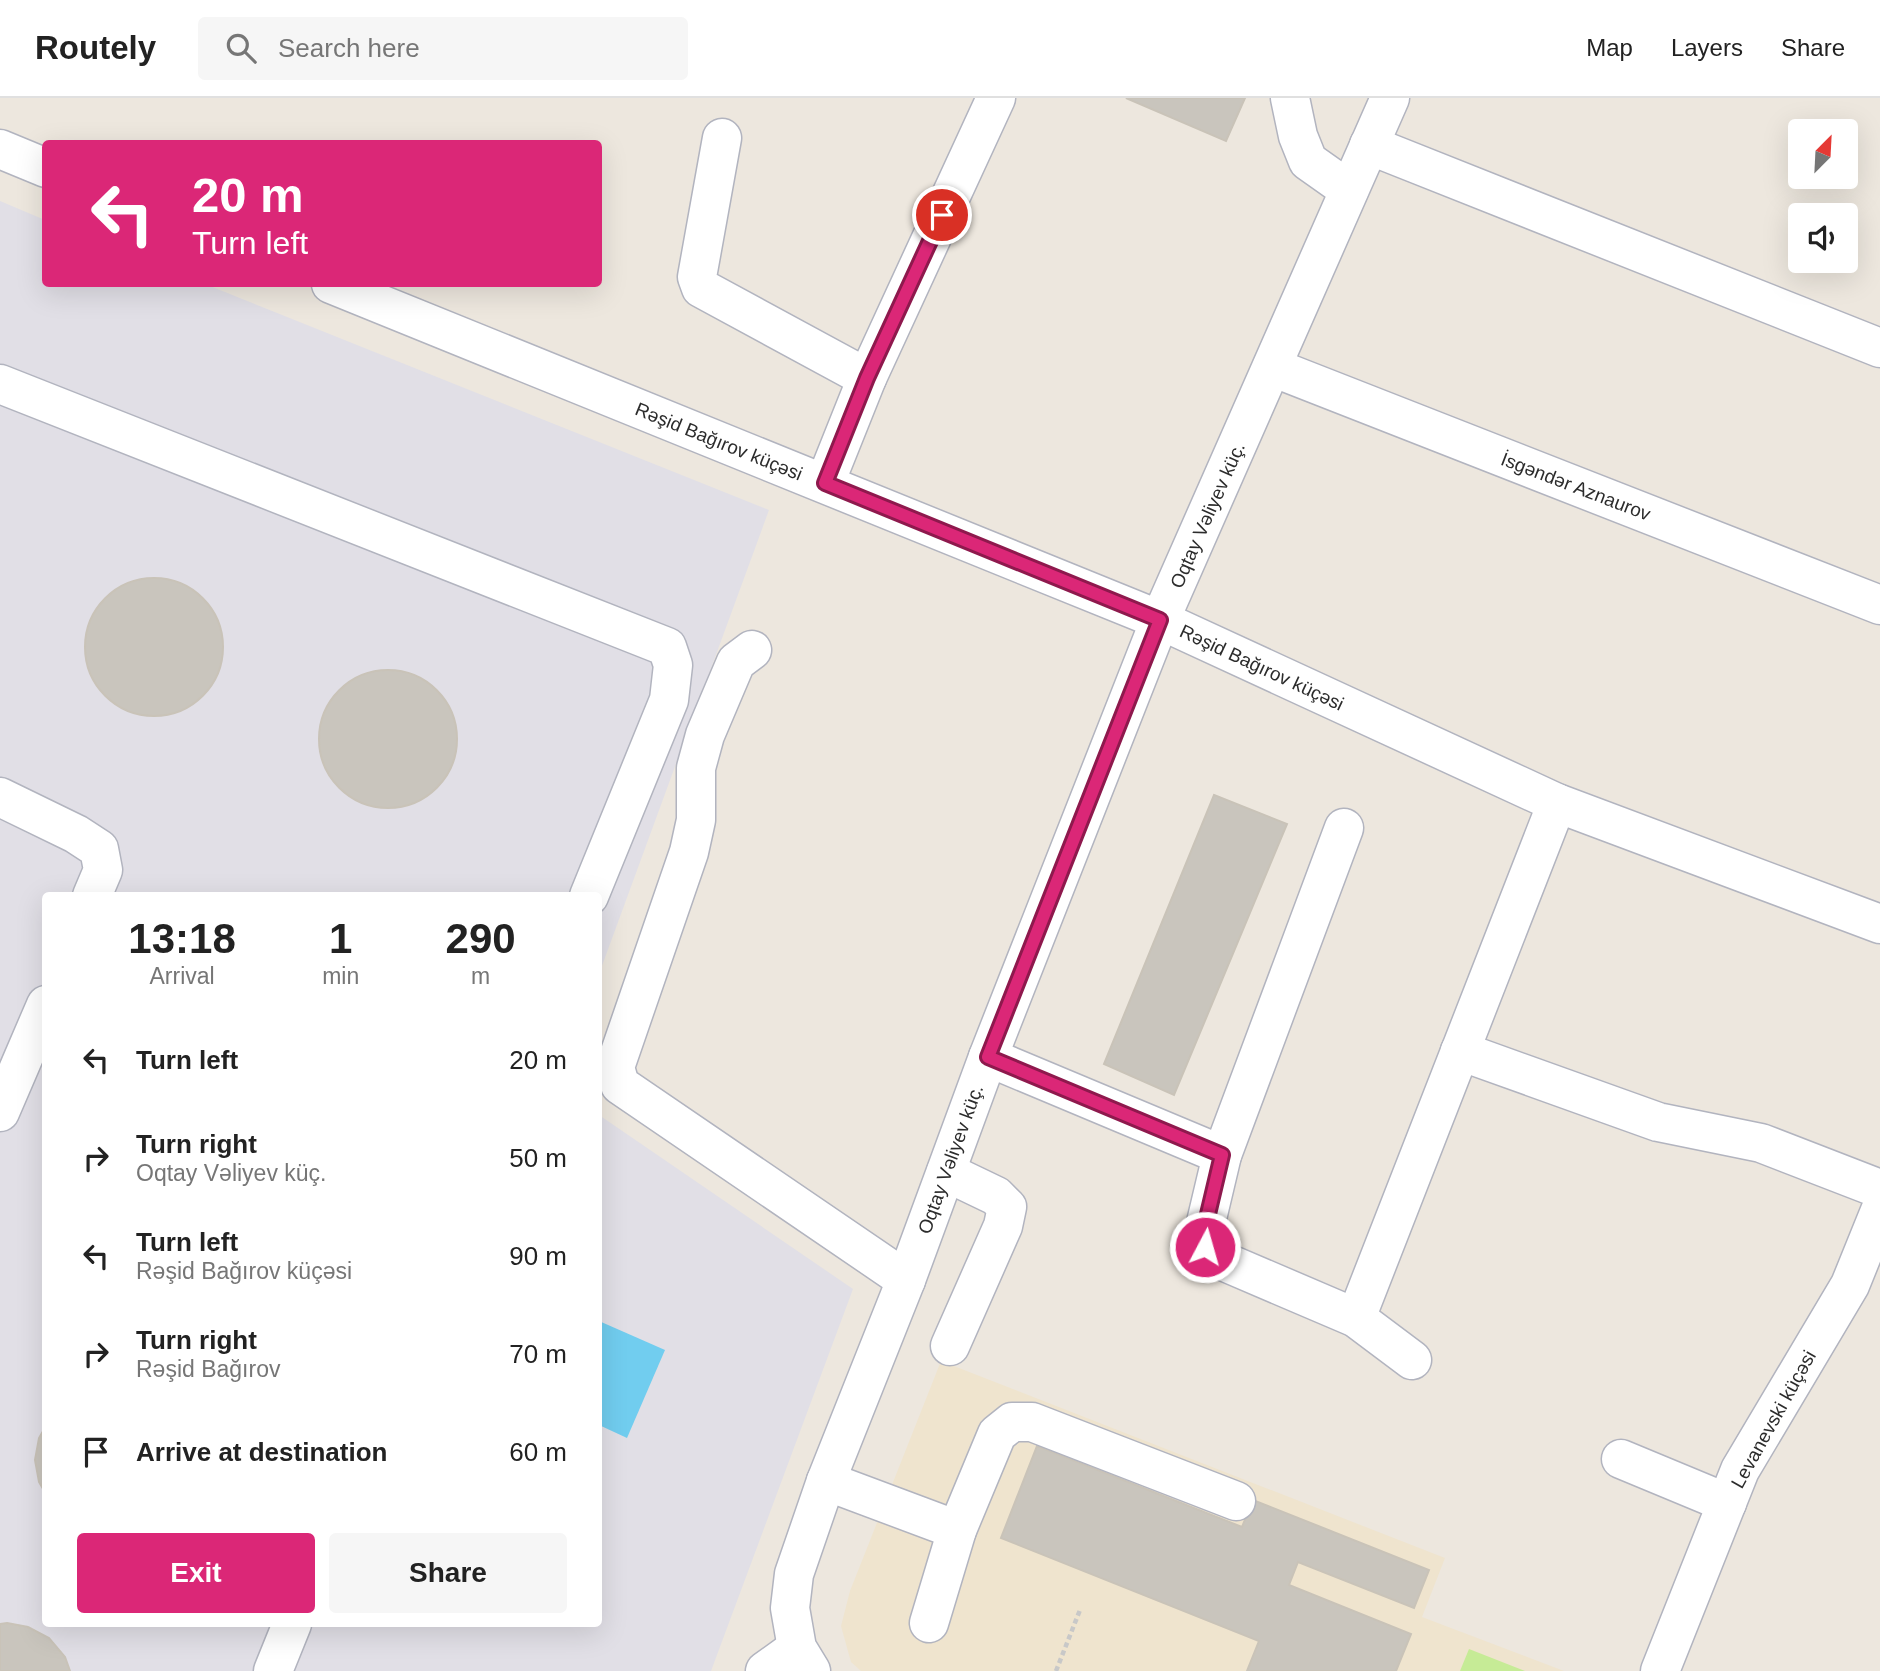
<!DOCTYPE html>
<meta charset="utf-8">
<style>
:root{--surface:#fff;--page:#f6f6f6;--text:#222;--muted:#767676;--line:#e0e0e0;--accent:#db2777}
body{margin:0;font-family:Helvetica,sans-serif;background:var(--page);color:var(--text);height:100vh;display:flex;flex-direction:column;font-size:26px;white-space:nowrap}
*{box-sizing:border-box;margin:0}
p{font-size:23px;color:var(--muted)}
.icon{flex:none;width:38px;height:38px;fill:none;stroke:currentColor;stroke-width:2;stroke-linecap:round;stroke-linejoin:round}
.map{position:relative;flex:1;overflow:hidden}
.sheet{position:absolute;left:42px;top:794px;width:560px;height:735px;display:flex;flex-direction:column;background:var(--surface);border-radius:7px;box-shadow:0 7px 28px #0002}
.sheet>*{flex:none}
.hud{position:absolute;left:42px;top:42px;width:560px;height:147px;border-radius:7px;box-shadow:0 7px 28px #0002;background:#db2777;color:#fff;overflow:hidden}
.needle{width:46px;rotate:24deg}
.fabs{position:absolute;left:1788px;top:21px;display:grid;gap:14px}
.fabs a{display:grid;place-items:center;width:70px;height:70px;border-radius:7px;background:var(--surface);box-shadow:0 7px 28px #0002;font-size:35px}
.pin{position:absolute;display:grid;place-items:center;width:60px;height:60px;color:#fff;margin:-30px;border:4px solid #fff;border-radius:50%;box-shadow:0 2px 7px #0007}
.me{position:absolute;width:77px;margin:-38px;rotate:6deg;stroke-linejoin:round;filter:drop-shadow(0 0 5px #0008)}
.turn{display:flex;align-items:center;gap:24px;height:147px;padding:0 35px;font-size:32px}
.turn .icon{width:91px;height:91px;stroke-width:2.5}
.turn b{display:block;font-size:49px;line-height:60px}
.eta{display:flex;justify-content:space-evenly;align-items:center;height:119px;text-align:center}
.eta b{font-size:42px;font-weight:700;line-height:49px}
.action{display:flex;gap:14px;margin-top:auto;padding:14px 35px}
.action a{flex:1;height:80px;border-radius:7px;background:var(--accent);color:#fff;font-size:28px;font-weight:700;line-height:80px;text-align:center}
.action a+a{background:var(--page);color:var(--text)}
ul{padding:0;list-style:none}
li{display:flex;align-items:center;gap:21px;height:98px;padding:0 35px}
li div{flex:1}
li b{display:block;font-size:26px}
li em{font-style:normal}
header{display:flex;align-items:center;gap:42px;box-sizing:border-box;height:98px;padding:0 35px;background:var(--surface);border-bottom:2px solid var(--line)}
header strong{font-size:33px}
nav{display:flex;gap:38px;margin-inline-start:auto;font-size:24px}
.search{width:490px;height:63px;background:var(--page);display:flex;align-items:center;gap:18px;box-sizing:border-box;padding:0 24px;border-radius:7px;color:var(--muted);font-size:26px}
.map>svg:first-child{display:block}
.industrial{fill:#e1dfe6}
.education{fill:#efe4ce}
.pitch{fill:#c6eb96}
.water{fill:#71cdef}
.building{fill:#c9c5bd;stroke:#c9c3b8;stroke-width:2}
.lines{fill:none;stroke-linecap:round;stroke-linejoin:round}
.minor-casing{stroke:#b2b4bf;stroke-width:41}
.path{stroke:#c8c8c8;stroke-width:4.5;stroke-dasharray:5 3.5;stroke-linecap:butt}
.minor{stroke:#fff;stroke-width:38}
.route-casing{stroke:#8e194d;stroke-width:18}
.route{stroke:#db2777;stroke-width:12}
.labels{text-anchor:middle;stroke-width:5;stroke-linejoin:round;paint-order:stroke}
.street-label{font-size:19px;fill:#2c2c2c;stroke:#fff}
</style>
<header>
<strong>Routely</strong>
<div class="search"><svg class="icon" aria-label="search" viewBox="0 0 24 24"><circle cx="10" cy="10" r="6"/><path d="M15 15l6 6"/></svg>Search here</div>
<nav><a>Map</a><a>Layers</a><a>Share</a></nav>
</header>
<div class="map">
<svg width="1880" height="1573" viewBox="0 0 1880 1573">
<rect width="100%" height="100%" fill="#ede7de"/>
<!-- industrial -->
<path class="industrial" d="M0 103 45 122 46 186H205L769 412 599 876 598 798H46V1526H598L599 1017 853 1191 711 1573H0Z"/>
<!-- education -->
<path class="education" d="M941 1263 1445 1460 1422 1519 1564 1573H861L851 1564 841 1528 850 1493Z"/>
<!-- pitch -->
<path class="pitch" d="M1469 1551 1525 1573H1460Z"/>
<!-- water -->
<path class="water" d="M599 1223 665 1252 627 1340 599 1327Z"/>
<!-- building -->
<g class="building">
<path d="M1126 0H1245L1226 43Z"/>
<circle cx="154" cy="549" r="69"/>
<circle cx="388" cy="641" r="69"/>
<path d="M1214 697 1287 726 1174 997 1104 966Z"/>
<path d="M46 1328V1396L39 1384 35 1362 39 1340Z"/>
<path d="M1037 1348 1242 1429 1253 1402 1429 1472 1414 1510 1298 1464 1289 1487 1411 1536 1396 1573H1247L1259 1543 1001 1440Z"/>
<path d="M7 1525 28 1529 49 1540 65 1559 70 1573H0V1526Z"/>
</g>
<g class="lines">
<!-- minor casing -->
<g class="minor-casing">
<g id="minor">
<path d="M1290 0 1298 38 1308 63 1349 92"/>
<path d="M722 40 697 179 701 190 867 280"/>
<path d="M1369 47 1880 250"/>
<path d="M0 51 46 70"/>
<path d="M331 186 1160 522 1557 705 1880 826"/>
<path d="M1272 269 1880 507"/>
<path d="M0 286 667 549 673 567 669 602 589 798"/>
<path d="M825 385 867 280 996 0"/>
<path d="M752 552 736 564 705 637 696 670V722L689 754 615 969 620 987 906 1182"/>
<path d="M0 699 76 736 99 751 103 772 92 798"/>
<path d="M1344 730 1222 1057 1204 1133 1205 1149 1218 1161 1356 1220 1412 1262"/>
<path d="M1460 953 1658 1024 1761 1045 1880 1091"/>
<path d="M988 959 1222 1057"/>
<path d="M0 1014 46 907"/>
<path d="M946 1074 996 1098 1007 1109 1003 1128 950 1248"/>
<path d="M1356 1220 1557 705"/>
<path d="M1621 1361 1727 1405"/>
<path d="M826 1383 957 1432"/>
<path d="M929 1525 957 1432 997 1336 1012 1324H1032L1236 1403"/>
<path d="M273 1573 292 1526"/>
<path d="M765 1573 797 1550"/>
<path d="M811 1573 797 1550 790 1510 794 1476 826 1383 906 1182 988 959 1160 522 1390 0"/>
<path d="M1660 1573 1740 1372 1850 1187 1880 1113"/>
</g>
</g>
<!-- path -->
<path class="path" d="M1056 1573 1080 1512"/>
<!-- minor -->
<use href="#minor" class="minor"/>
</g>
<g class="lines">
<!-- route casing -->
<g class="route-casing">
<path id="route" d="M942 117 867 280 825 385 1160 522 988 959 1222 1057 1204 1133 1205 1149"/>
</g>
<!-- route -->
<use href="#route" class="route"/>
</g>
<g class="labels">
<!-- street labels -->
<g class="street-label">
<text transform="translate(719 343) rotate(22)" y="7">Rəşid Bağırov küçəsi</text>
<text transform="translate(1576 388) rotate(21)" y="7">İsgəndər Aznaurov</text>
<text transform="translate(1207 417) rotate(-66)" y="7">Oqtay Vəliyev küç.</text>
<text transform="translate(1262 569) rotate(25)" y="7">Rəşid Bağırov küçəsi</text>
<text transform="translate(950 1061) rotate(-70)" y="7">Oqtay Vəliyev küç.</text>
<text transform="translate(1773 1321) rotate(-61)" y="7">Levanevski küçəsi</text>
</g>
</g>
</svg>
<div class="fabs">
<a><svg class="needle" viewBox="-14 -14 28 28"><path d="M0-13l5 13h-10z" fill="#e53935"/><path d="M0 13l5-13h-10z" fill="#767676"/></svg></a>
<a><svg class="icon" aria-label="sound" viewBox="0 0 24 24"><path d="M4 9h4l5-4v14l-5-4H4zM17 9q2 3 0 6"/></svg></a>
</div>
<div class="pin" style="left:942px;top:117px;background:#d93025"><svg class="icon" aria-label="arrive" viewBox="0 0 24 24"><path d="M6 21V4h12l-3 4 3 4H6"/></svg></div>
<svg class="me" style="left:1205px;top:1149px" viewBox="-20 -20 40 40"><circle r="17" fill="#db2777" stroke="#fff" stroke-width="3"/><path d="M0-11L8 9 0 5-8 9z" fill="#fff"/></svg>
<div class="hud">
<div class="turn"><svg class="icon" aria-label="left" viewBox="0 0 24 24"><path d="M17 20v-9H6M10 6l-5 5 5 5"/></svg><div><b>20 m</b>Turn left</div></div>
</div>
<section class="sheet">
<div class="eta">
<div><b>13:18</b><p>Arrival</p></div>
<div><b>1</b><p>min</p></div>
<div><b>290</b><p>m</p></div>
</div>
<ul>
<li><svg class="icon" aria-label="left" viewBox="0 0 24 24"><path d="M17 20v-9H6M10 6l-5 5 5 5"/></svg><div><b>Turn left</b></div><em>20 m</em></li>
<li><svg class="icon" aria-label="right" viewBox="0 0 24 24"><path d="M7 20v-9h11M14 6l5 5-5 5"/></svg><div><b>Turn right</b><p>Oqtay Vəliyev küç.</p></div><em>50 m</em></li>
<li><svg class="icon" aria-label="left" viewBox="0 0 24 24"><path d="M17 20v-9H6M10 6l-5 5 5 5"/></svg><div><b>Turn left</b><p>Rəşid Bağırov küçəsi</p></div><em>90 m</em></li>
<li><svg class="icon" aria-label="right" viewBox="0 0 24 24"><path d="M7 20v-9h11M14 6l5 5-5 5"/></svg><div><b>Turn right</b><p>Rəşid Bağırov</p></div><em>70 m</em></li>
<li><svg class="icon" aria-label="arrive" viewBox="0 0 24 24"><path d="M6 21V4h12l-3 4 3 4H6"/></svg><div><b>Arrive at destination</b></div><em>60 m</em></li>
</ul>
<div class="action"><a>Exit</a><a>Share</a></div>
</section>
</div>
